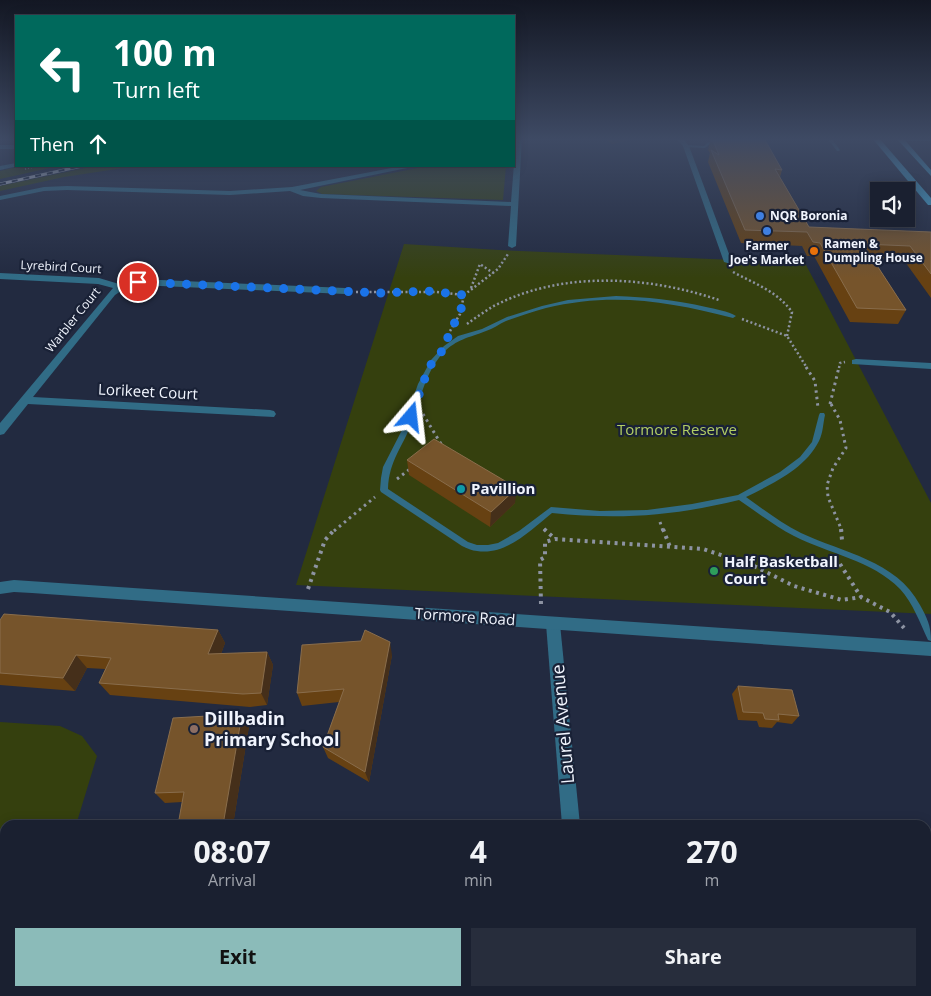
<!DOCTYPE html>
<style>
:root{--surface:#1a2030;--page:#272d3c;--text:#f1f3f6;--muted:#9fa3ab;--line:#383e4c;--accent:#8bbbb9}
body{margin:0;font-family:"Open Sans",sans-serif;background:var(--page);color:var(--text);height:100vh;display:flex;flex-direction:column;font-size:19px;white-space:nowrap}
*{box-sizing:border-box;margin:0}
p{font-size:16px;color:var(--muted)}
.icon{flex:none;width:28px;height:28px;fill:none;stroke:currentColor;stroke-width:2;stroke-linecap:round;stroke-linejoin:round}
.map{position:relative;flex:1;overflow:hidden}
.sheet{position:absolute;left:0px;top:820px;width:931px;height:176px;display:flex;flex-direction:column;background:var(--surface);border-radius:15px 15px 0 0;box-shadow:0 2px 12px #0003,0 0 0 1px var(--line)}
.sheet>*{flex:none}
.banner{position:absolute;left:15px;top:15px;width:500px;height:152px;border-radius:0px;box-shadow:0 2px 12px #0003,0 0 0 1px var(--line);background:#00695c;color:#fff;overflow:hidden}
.controls{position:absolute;left:870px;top:182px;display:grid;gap:10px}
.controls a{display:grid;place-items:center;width:45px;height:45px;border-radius:0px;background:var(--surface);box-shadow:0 2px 12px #0003,0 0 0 1px var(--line);font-size:25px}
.pin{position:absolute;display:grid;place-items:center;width:42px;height:42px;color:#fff;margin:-21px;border:2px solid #fff;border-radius:50%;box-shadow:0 1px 5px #0007}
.me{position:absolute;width:55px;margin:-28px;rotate:17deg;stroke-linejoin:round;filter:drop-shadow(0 0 4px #0008)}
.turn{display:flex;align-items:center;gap:18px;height:105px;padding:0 15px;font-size:22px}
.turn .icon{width:65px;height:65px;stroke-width:2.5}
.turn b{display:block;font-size:35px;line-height:42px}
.then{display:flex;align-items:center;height:48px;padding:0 15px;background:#0003;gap:10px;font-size:19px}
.eta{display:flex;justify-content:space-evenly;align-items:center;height:85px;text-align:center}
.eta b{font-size:30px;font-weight:700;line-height:35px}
.cta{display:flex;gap:10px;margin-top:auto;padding:10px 15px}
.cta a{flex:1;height:58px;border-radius:0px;background:var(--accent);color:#111;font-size:20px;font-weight:700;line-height:58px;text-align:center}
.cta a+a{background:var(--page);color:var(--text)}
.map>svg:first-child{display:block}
.green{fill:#35400e}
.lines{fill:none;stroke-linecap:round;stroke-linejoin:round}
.path-far3{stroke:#8d93a2;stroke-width:2;stroke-dasharray:1 2;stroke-linecap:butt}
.path-far2{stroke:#8d93a2;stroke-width:2.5;stroke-dasharray:2 2.5;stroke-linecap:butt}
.path-far1{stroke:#8d93a2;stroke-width:3;stroke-dasharray:2.5 4;stroke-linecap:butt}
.path{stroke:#8d93a2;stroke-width:4;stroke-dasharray:3 4.5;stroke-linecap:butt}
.service{fill:#316c86;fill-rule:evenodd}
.minor{fill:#316c86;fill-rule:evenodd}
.tertiary{fill:#316c86;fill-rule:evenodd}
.primary{fill:#43a8d4;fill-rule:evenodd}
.rail-casing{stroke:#c7ccd7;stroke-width:3}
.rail{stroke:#192136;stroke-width:2;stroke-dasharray:6;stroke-linecap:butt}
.wall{fill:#674112}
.shaded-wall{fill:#452f1a}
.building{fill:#76542b;stroke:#896d4c}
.route{stroke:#1a73e8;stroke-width:9;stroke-dasharray:0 16.2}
.shop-dot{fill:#3f7fe0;stroke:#192136;stroke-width:2}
.food-dot{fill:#e8710a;stroke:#192136;stroke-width:2}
.culture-dot{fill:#0f9aa8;stroke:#192136;stroke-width:2}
.leisure-dot{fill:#2e9e5b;stroke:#192136;stroke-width:2}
.education-dot{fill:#8d6e63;stroke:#192136;stroke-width:2}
.labels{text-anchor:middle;stroke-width:4.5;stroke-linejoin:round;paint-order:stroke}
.far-poi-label{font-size:12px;font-weight:bold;fill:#f1f5fe;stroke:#192136;text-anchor:start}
.far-street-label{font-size:12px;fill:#f1f5fe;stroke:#192136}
.street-label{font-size:15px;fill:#f1f5fe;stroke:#192136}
.park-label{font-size:15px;fill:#b2cd64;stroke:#192136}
.poi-label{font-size:15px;font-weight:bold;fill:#f1f5fe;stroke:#192136;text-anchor:start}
.near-poi-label{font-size:18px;font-weight:bold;fill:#f1f5fe;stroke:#192136;text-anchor:start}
.near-street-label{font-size:18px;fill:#f1f5fe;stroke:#192136}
</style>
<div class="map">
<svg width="931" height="996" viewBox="0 0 931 996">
<rect width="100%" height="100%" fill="#222a40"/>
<!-- green -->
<g class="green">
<path d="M21 166H59L0 179V171Z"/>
<path d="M95 166H137L64 177 0 191V186Z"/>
<path d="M428 166H506L503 200 322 194 316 191 321 187Z"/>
<path d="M404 244 499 250 805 263 931 503V614L296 585Z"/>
<path d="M0 722 60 726 82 736 97 756 76 825H5V991H26L25 996H0Z"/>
</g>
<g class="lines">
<!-- path-far3 -->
<path class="path-far3" d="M25 169 37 166"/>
<!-- path-far2 -->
<g class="path-far2">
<path d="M733 272C755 284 777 291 792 312L787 336"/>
<path d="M471 288 480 264 493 273"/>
<path d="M356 292H437L464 295 498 269 508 254"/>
<path d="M742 319 787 336 807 368"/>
<path d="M467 324C475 318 484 312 492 307 561 270 648 276 719 300"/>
<path d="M450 331 460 314 464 295"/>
<path d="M839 368 840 363 845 362"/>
</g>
<!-- path-far1 -->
<g class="path-far1">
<path d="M806 367 815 381 818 408"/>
<path d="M830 404 839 367"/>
<path d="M831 404 840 420 846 448 833 468 827 485 828 497 842 531"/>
<path d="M423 414 441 444 438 446"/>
<path d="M397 479 410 469"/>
<path d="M660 522 663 531"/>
<path d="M544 529 546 531"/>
<path d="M334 531 375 497"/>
</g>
<!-- path -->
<g class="path">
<path d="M544 529 554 538"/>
<path d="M663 529 670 547"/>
<path d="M841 529 842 540"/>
<path d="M840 564 861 597"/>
<path d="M308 589 325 540 335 529"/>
<path d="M541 604 540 560 545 557V542L555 539 703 549 754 566 794 586 842 600 861 597 890 612 904 628"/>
</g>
<!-- service -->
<g class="service">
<path d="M831 138 840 150 839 151H837L827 138Z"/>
<path d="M708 142 722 144 720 145 710 144 705 148 686 147 684 146 686 145 704 146Z"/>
<path d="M616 296C646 297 676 300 706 307 715 309 728 311 736 316L733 318C669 301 611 292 546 308 533 312 519 316 506 321 499 324 493 329 486 331 468 338 457 339 443 353 425 373 421 398 412 422 403 447 389 460 388 489L468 542 477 545H488L498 543 519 531 551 507 600 511 647 510 692 504 738 495 780 472 800 457 812 442 819 415 820 413H824L825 415C823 424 823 433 819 441 805 469 772 484 746 497 764 510 781 523 801 533 843 553 896 560 920 605 927 618 931 625 931 641L928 640C920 623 913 603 900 589 872 560 829 554 794 536 774 526 757 512 739 500 673 516 620 520 552 513 532 529 506 556 477 551 472 551 467 548 462 546L381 492 380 490 381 478 383 467 402 430 418 384 431 360 444 346 458 336 482 329 507 317 542 306 568 300Z"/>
</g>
<!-- minor -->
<g class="minor">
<path d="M516 138H522L516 246 512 248 508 246 511 206 321 198 303 196 290 191 230 195 67 190 44 191 0 200V196L44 187 67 186 230 191 292 187 402 166H417L300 190 321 194 511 202Z"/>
<path d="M676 138H683L689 146 732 262 731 264 724 262 683 146Z"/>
<path d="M931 138V141H899L896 139Z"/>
<rect x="0" y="145" width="16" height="4"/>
<path d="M16 163V166H18L0 170V166Z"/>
<path d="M0 273 99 278 119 284 138 279 345 288 349 291 345 294 138 285 127 287 115 295 33 397 270 410 274 411 276 414 274 417 28 404 4 434 0 435V423L113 288 98 284 0 279Z"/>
<path d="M856 359 931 363V369L852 364V360Z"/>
<path d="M553 618 558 620 560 624 580 825H562L546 624 548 620Z"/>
<rect x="572" y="991" width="20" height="5"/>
</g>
<!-- tertiary -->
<path class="tertiary" d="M14 580 931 642V656L32 593 14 592 0 594V582Z"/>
<!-- primary -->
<g class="primary">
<path d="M872 138H879L931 198V205H928Z"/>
<path d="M896 138H903L931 170V176Z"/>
</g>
<!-- rail casing -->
<g class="rail-casing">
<path id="rail" d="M0 184 82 166"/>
</g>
<!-- rail -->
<use href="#rail" class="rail"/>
</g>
<!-- wall -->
<g class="wall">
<path d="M604 138H636L612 144Z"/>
<path d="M711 138 782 170 780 177 809 227 931 232V298L903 259 872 258 906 310 898 324 850 322 814 256H807L802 246 741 243 708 162 710 153 708 150Z"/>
<path d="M407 460 515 503 490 527 409 475Z"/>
<path d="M0 620 218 630 225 643 221 654 267 652 273 665 267 705 250 707 110 695 99 683 105 669 87 668 75 691 0 685Z"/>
<path d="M392 655 369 782 328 758 323 747 339 702 302 706 297 693Z"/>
<path d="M738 686 799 716 792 724 777 722 772 728 759 727 757 721 738 720 732 694Z"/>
<path d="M242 714 249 726 233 825H178L182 802 165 803 155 793Z"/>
</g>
<!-- shaded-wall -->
<g class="shaded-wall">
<path d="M613 138H636L612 144Z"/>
<path d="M517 488 515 503 490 527 491 512Z"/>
<path d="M218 630 225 643 216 667 208 654Z"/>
<path d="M390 642 392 655 369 782 365 772Z"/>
<path d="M267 652 273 665 267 705 261 693Z"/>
<path d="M76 655 87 668 75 691 63 678Z"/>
<path d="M242 714 249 726 233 825H223Z"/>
<path d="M195 991H206V996H194Z"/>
</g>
<!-- building -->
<g class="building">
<path d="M712 138H764L782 170 775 169 809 227 931 232V274L910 246 863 244 906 310 857 308 820 243 813 242 807 232 745 230 711 150 719 155Z"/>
<path d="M434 439 517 488 491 512 407 460Z"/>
<path d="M4 614 218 630 208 654 267 652 261 693 243 694 99 683 111 658 76 655 63 678 0 673V620Z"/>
<path d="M365 630 390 642 365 772 323 747 344 689 297 693 302 645 361 641Z"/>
<path d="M738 686 792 690 799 716 778 714 779 720 765 719 763 713 743 712Z"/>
<path d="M242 714 223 825H178L184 792 155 793 173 718Z"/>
<path d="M107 991H195L194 996H106Z"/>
</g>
<!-- sky -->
<linearGradient id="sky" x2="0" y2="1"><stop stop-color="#131723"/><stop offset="0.5" stop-color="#3e4a64"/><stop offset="1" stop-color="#3e4a64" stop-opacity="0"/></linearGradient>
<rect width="931" height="278" fill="url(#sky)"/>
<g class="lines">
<!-- route -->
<path class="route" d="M138 282 382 293 428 291 464 295 460 314 449 332 446 346 429 367 411 417"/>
</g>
<!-- markers -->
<g class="shop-dot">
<circle cx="760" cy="216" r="5"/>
<circle cx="767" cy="231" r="5"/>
</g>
<circle class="food-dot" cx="814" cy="251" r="5"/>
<circle class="culture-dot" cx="461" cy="489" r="5"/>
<circle class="leisure-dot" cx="714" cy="571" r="5"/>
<circle class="education-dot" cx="194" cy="729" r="5"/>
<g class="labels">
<!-- far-poi labels -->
<g class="far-poi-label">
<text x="770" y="220">NQR Boronia</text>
<text x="824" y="248">Ramen &amp;<tspan x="824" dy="14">Dumpling House</tspan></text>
<text x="767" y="250" text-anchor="middle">Farmer<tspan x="767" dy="14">Joe's Market</tspan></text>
</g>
<!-- far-street labels -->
<g class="far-street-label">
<text transform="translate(61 267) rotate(3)" y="4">Lyrebird Court</text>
<text transform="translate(73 320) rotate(-51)" y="4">Warbler Court</text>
</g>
<!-- street labels -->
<g class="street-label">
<text transform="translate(148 392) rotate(3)" y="5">Lorikeet Court</text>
<text transform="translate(465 617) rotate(4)" y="5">Tormore Road</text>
</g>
<!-- park labels -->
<g class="park-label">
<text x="677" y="435">Tormore Reserve</text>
</g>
<!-- poi labels -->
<g class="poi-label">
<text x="471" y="494">Pavillion</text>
<text x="724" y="567">Half Basketball<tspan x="724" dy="17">Court</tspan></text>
</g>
<!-- near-poi labels -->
<g class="near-poi-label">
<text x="204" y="725">Dillbadin<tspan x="204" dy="21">Primary School</tspan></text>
</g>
<!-- near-street labels -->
<g class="near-street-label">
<text transform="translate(563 724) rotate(-95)" y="6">Laurel Avenue</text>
</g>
</g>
</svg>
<div class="controls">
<a><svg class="icon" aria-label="sound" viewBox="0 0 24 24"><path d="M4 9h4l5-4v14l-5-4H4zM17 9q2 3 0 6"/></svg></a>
</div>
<div class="pin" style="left:138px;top:282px;background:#d93025"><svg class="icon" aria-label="arrive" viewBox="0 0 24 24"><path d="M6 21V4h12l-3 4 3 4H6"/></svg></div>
<svg class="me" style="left:411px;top:417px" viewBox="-20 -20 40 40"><path d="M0-17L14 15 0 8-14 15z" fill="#1a73e8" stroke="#fff" stroke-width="4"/></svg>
<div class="banner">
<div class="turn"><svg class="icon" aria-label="left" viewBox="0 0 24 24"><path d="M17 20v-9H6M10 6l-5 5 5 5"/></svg><div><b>100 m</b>Turn left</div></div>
<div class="then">Then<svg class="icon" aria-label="ahead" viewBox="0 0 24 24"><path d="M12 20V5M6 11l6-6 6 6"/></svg></div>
</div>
<section class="sheet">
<div class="eta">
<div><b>08:07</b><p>Arrival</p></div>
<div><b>4</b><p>min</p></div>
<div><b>270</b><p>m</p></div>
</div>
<div class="cta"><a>Exit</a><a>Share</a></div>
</section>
</div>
